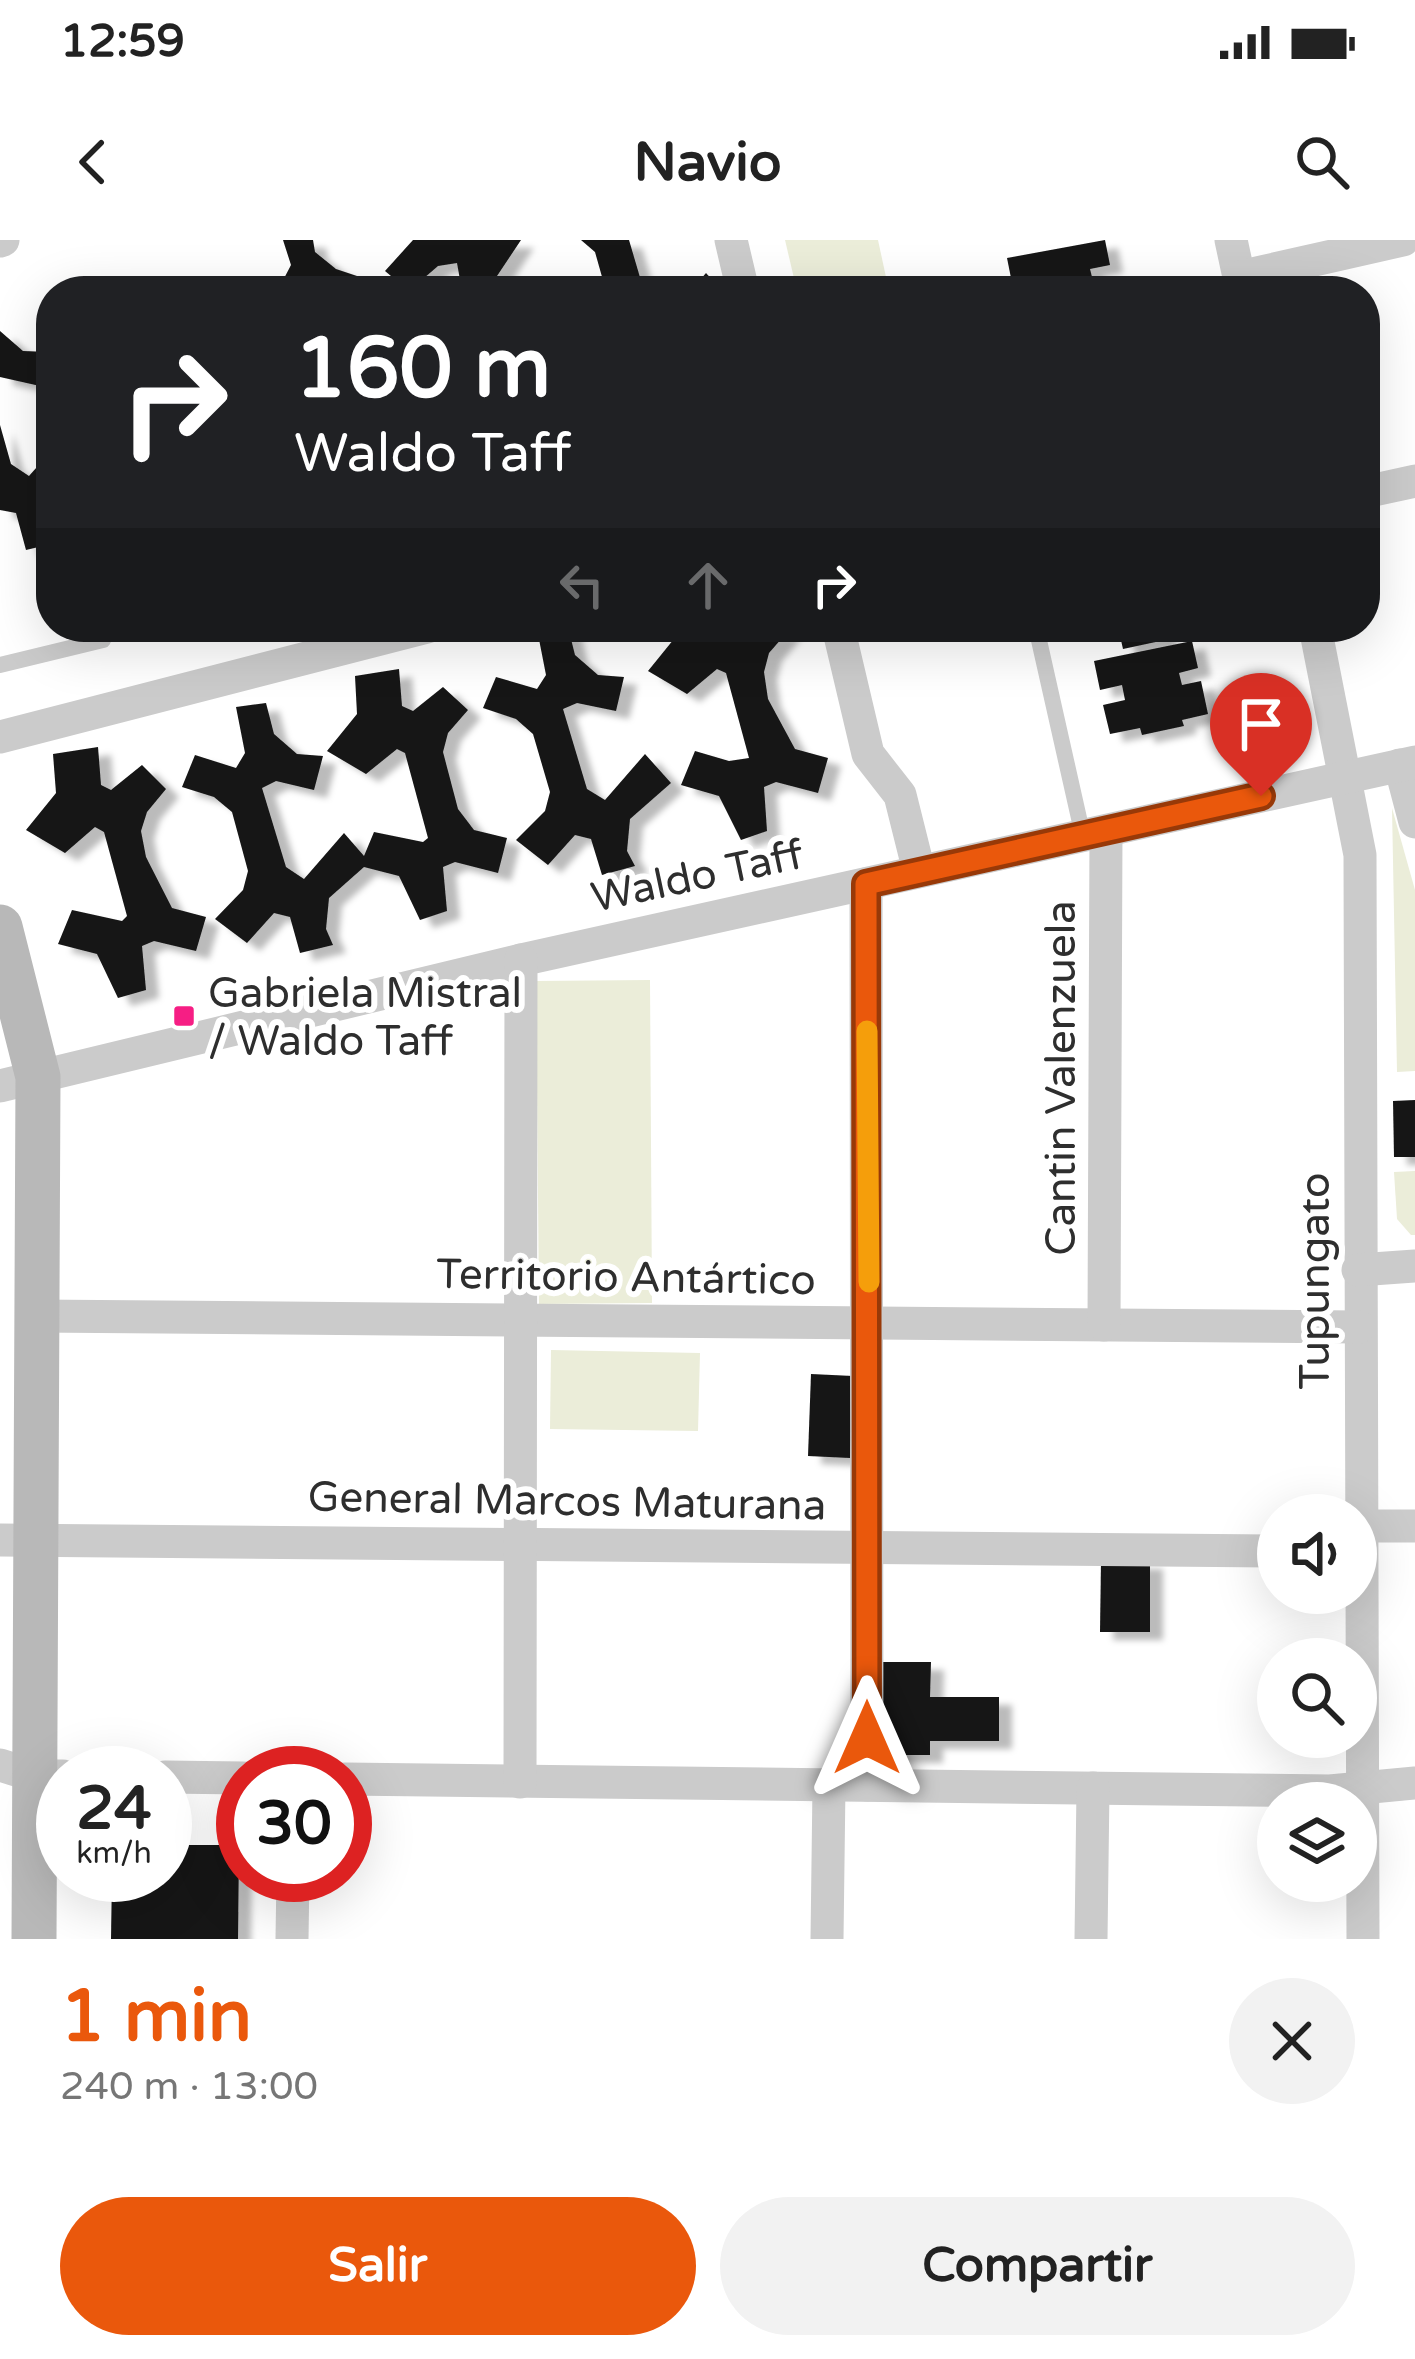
<!DOCTYPE html>
<html lang="es">
<meta charset="utf-8">
<style>
:root{--surface:#fff;--page:#f2f2f2;--text:#222;--muted:#767676;--accent:#ea580c}
body{margin:0;font-family:"Varela Round",sans-serif;background:var(--page);color:var(--text);height:100vh;display:flex;flex-direction:column;font-size:45px;white-space:nowrap}
*{box-sizing:border-box;margin:0}
p{font-size:39px;color:var(--muted)}
.icon{flex:none;width:66px;height:66px;fill:none;stroke:currentColor;stroke-width:2;stroke-linecap:round;stroke-linejoin:round}
.map{position:relative;height:1699px;overflow:hidden}
.details{display:flex;flex-direction:column;background:var(--surface);flex:1}
.details>*{flex:none}
.top-card{position:absolute;left:36px;top:36px;width:1344px;height:366px;border-radius:48px;box-shadow:0 12px 48px #0002;background:#202124;color:#fff;overflow:hidden}
.buttons{position:absolute;left:1257px;top:1254px;display:grid;gap:24px}
.buttons a{display:grid;place-items:center;width:120px;height:120px;border-radius:50%;background:var(--surface);box-shadow:0 12px 48px #0002;font-size:60px}
.speed{position:absolute;left:36px;top:1506px;display:flex;gap:24px;font-size:60px;font-weight:700;text-align:center}
.speed>*{display:grid;place-content:center;width:156px;height:156px;border-radius:50%;background:var(--surface);box-shadow:0 12px 48px #0002;line-height:1}
.speed small{font-size:30px;font-weight:400}
.speed .limit{border:18px solid #d22;background:#fff;color:#111}
.pin{position:absolute;display:grid;place-items:center;width:102px;height:102px;color:#fff;margin:-123px -51px;border-radius:50% 50% 50% 0;rotate:-45deg;box-shadow:0 0 12px #0007}
.pin .icon{rotate:45deg}
.me{position:absolute;width:132px;margin:-66px;rotate:0deg;stroke-linejoin:round;filter:drop-shadow(0 0 9px #0008)}
.turn{display:flex;align-items:center;gap:42px;height:252px;padding:0 60px;font-size:54px}
.turn .icon{width:156px;height:156px;stroke-width:2.5}
.turn b{display:block;font-size:84px;line-height:102px}
.lanes{display:flex;align-items:center;height:114px;padding:0 60px;background:#0003;justify-content:center;gap:60px;direction:ltr}
.lanes .off{opacity:.35}
.round{display:grid;place-items:center;flex:none;width:126px;height:126px;border-radius:63px;background:var(--page)}
.headline{display:flex;align-items:center;justify-content:space-between;height:204px;padding:0 60px}
h1{font-size:72px;font-weight:700;line-height:90px;color:var(--accent)}
.cta{display:flex;gap:24px;margin-top:auto;padding:24px 60px}
.cta a{flex:1;height:138px;border-radius:72px;background:var(--accent);color:#fff;font-size:48px;font-weight:700;line-height:138px;text-align:center}
.cta a+a{background:var(--page);color:var(--text)}
.status{display:flex;justify-content:space-between;align-items:center;height:84px;padding:0 60px;background:var(--surface);direction:ltr}
.status svg{height:33px;fill:currentColor}
header{display:flex;justify-content:space-between;align-items:center;height:156px;padding:0 60px;background:var(--surface);font-size:54px;font-weight:700}
.map>svg:first-child{display:block}
.green{fill:#ebedd9}
.building{fill:#151515;filter:url(#shadow)}
.lines{fill:none;stroke-linecap:round;stroke-linejoin:round}
.lane{stroke:#cbcbcb;stroke-width:16}
.street{stroke:#cbcbcb;stroke-width:33}
.secondary{stroke:#b8b8b8;stroke-width:45}
.route-casing{stroke:#983908;stroke-width:30}
.route{stroke:#ea580c;stroke-width:21}
.slow{stroke:#f59e0b;stroke-width:21}
.poi-dot{fill:#f61e84;stroke:#fff;stroke-width:4.5}
.labels{text-anchor:middle;stroke-width:12;stroke-linejoin:round;paint-order:stroke}
.street-label{font-size:42px;fill:#2e2e2e;stroke:#fff}
.poi-label{font-size:42px;fill:#2e2e2e;stroke:#fff;text-anchor:start}
</style>
<div class="status"><b>12:59</b><svg viewBox="0 0 49 12"><path d="M0 12V9h3v3zM5 12V6h3v6zM10 12V3h3v9zM15 12V0h3v12zM26 1h20v11H26zM47 4h2v5h-2z"/></svg></div>
<header><svg class="icon" aria-label="back" viewBox="0 0 24 24"><path d="M15 5l-7 7 7 7"/></svg>Navio<svg class="icon" aria-label="search" viewBox="0 0 24 24"><circle cx="10" cy="10" r="6"/><path d="M15 15l6 6"/></svg></header>
<div class="map">
<svg width="1415" height="1699" viewBox="0 0 1415 1699">
<defs>
<filter id="shadow"><feDropShadow dx="13" dy="8" stdDeviation="3" flood-color="#0004"/></filter>
</defs>
<rect width="100%" height="100%" fill="#fff"/>
<!-- green -->
<g class="green">
<path d="M785 0H878L889 51H797Z"/>
<path d="M1392 568 1415 650V831L1397 832Z"/>
<path d="M650 740 652 1063 539 1064 536 741Z"/>
<path d="M1415 931V995H1411L1397 979 1394 932Z"/>
<path d="M551 1110 700 1113 698 1191 550 1189Z"/>
</g>
<!-- building -->
<g class="building">
<path d="M283 0H313L315 12 336 29 366 39 362 51H232L238 36 279 48 291 25Z"/>
<path d="M413 0H521L497 36 501 51H462L457 23 438 26 409 51 385 31Z"/>
<path d="M581 0H629L644 51H606L595 12Z"/>
<path d="M1105 0 1110 25 1090 29 1094 45 1113 40 1116 51H1036L1035 43 1013 48 1007 18Z"/>
<path d="M706 33 722 51H691Z"/>
<path d="M0 91 23 111 49 112 40 146 0 137Z"/>
<path d="M0 185 11 224 29 236 51 211V304L26 310 16 273 0 270Z"/>
<path d="M568 387 575 415 598 435 624 437 616 471 577 463 563 469 587 549 605 560 645 514 671 543 630 579 627 611 635 626 602 635 591 599 575 595 548 625 516 600 545 571 550 552 533 494 516 479 483 468 496 437 537 449 546 435 537 389Z"/>
<path d="M678 387 789 390 769 413 764 432 768 459 795 509 828 518 818 553 776 542 764 547 767 591 741 600 719 556 681 545 695 511 729 521 749 518 726 433 717 429 687 454 648 431 678 394Z"/>
<path d="M1118 387H1162L1165 400 1123 409Z"/>
<path d="M1192 401 1198 428 1179 433 1182 445 1201 441 1208 474 1182 480 1184 486 1142 495 1140 488 1110 494 1103 465 1125 460 1122 445 1100 450 1094 421Z"/>
<path d="M399 429 402 466 413 471 443 447 468 470 448 493 443 512 458 569 474 590 507 598 498 633 455 622 443 627 447 671 420 680 399 636 364 627 329 658 326 689 333 705 300 713 290 677 274 673 247 703 215 679 243 650 248 631 232 572 214 557 182 547 195 515 236 528 245 513 236 467 266 463 274 494 297 514 323 516 314 550 276 541 262 548 286 627 304 639 344 593 364 616 374 592 423 602 428 598 405 513 397 509 366 534 327 511 357 474 355 436Z"/>
<path d="M98 507 101 545 111 550 142 525 166 549 147 572 141 591 146 617 172 668 206 677 196 711 154 701 142 706 146 750 118 758 97 714 58 704 72 670 122 681 127 676 104 592 95 587 65 613 26 590 56 553 53 514Z"/>
<path d="M1415 860V917H1394L1393 861Z"/>
<path d="M811 1134 853 1136 850 1218 808 1216Z"/>
<path d="M1101 1321H1150V1392H1100Z"/>
<path d="M882 1422H931L930 1457H999V1501H930V1515H882Z"/>
<path d="M181 1605H239L238 1699H111L112 1635H165V1618H181Z"/>
</g>
<g class="lines">
<!-- lane -->
<g class="lane">
<path d="M1036 387 1083 596"/>
<path d="M0 425 103 400"/>
</g>
<!-- street -->
<g class="street">
<path d="M731 0 743 51"/>
<path d="M1231 0 1242 51"/>
<path d="M0 1 3 0"/>
<path d="M1239 37 1403 0"/>
<path d="M1365 252 1415 241"/>
<path d="M838 387 868 514 900 555 919 631"/>
<path d="M1315 387 1360 615 1363 1699"/>
<path d="M0 497 427 387"/>
<path d="M1400 525 1415 582"/>
<path d="M866 644 867 1545"/>
<path d="M0 846 521 720 1415 522"/>
<path d="M1358 1030 1415 1026"/>
<path d="M36 1076 1359 1087"/>
<path d="M1104 1085 1106 591"/>
<path d="M1360 1286H1415"/>
<path d="M0 1300 1278 1311"/>
<path d="M0 1525 35 1536H63"/>
<path d="M165 1537 243 1538"/>
<path d="M345 1539 1330 1551 1415 1543"/>
<path d="M520 1542 521 720"/>
<path d="M292 1699 293 1635"/>
<path d="M827 1699 829 1545"/>
<path d="M1091 1699 1093 1548"/>
</g>
<!-- secondary -->
<path class="secondary" d="M0 687 38 837 34 1699"/>
</g>
<g class="lines">
<!-- route casing -->
<g class="route-casing">
<path id="route" d="M867 1498 866 644 1261 556"/>
</g>
<!-- route -->
<use href="#route" class="route"/>
<!-- slow -->
<path class="slow" d="M867 791 869 1042"/>
</g>
<!-- markers -->
<rect class="poi-dot" x="172" y="764" width="24" height="24" rx="6"/>
<g class="labels">
<!-- street labels -->
<g class="street-label">
<text transform="translate(697 635) rotate(-12)" y="15">Waldo Taff</text>
<text transform="translate(1060 838) rotate(-90)" y="15">Cantin Valenzuela</text>
<text transform="translate(626 1036) rotate(1)" y="15">Territorio Antártico</text>
<text transform="translate(1314 1041) rotate(-90)" y="15">Tupungato</text>
<text transform="translate(567 1260) rotate(1)" y="15">General Marcos Maturana</text>
</g>
<!-- poi labels -->
<g class="poi-label">
<text x="208" y="767">Gabriela Mistral<tspan x="208" dy="48">/ Waldo Taff</tspan></text>
</g>
</g>
</svg>
<div class="buttons">
<a><svg class="icon" aria-label="sound" viewBox="0 0 24 24"><path d="M4 9h4l5-4v14l-5-4H4zM17 9q2 3 0 6"/></svg></a>
<a><svg class="icon" aria-label="search" viewBox="0 0 24 24"><circle cx="10" cy="10" r="6"/><path d="M15 15l6 6"/></svg></a>
<a><svg class="icon" aria-label="layers" viewBox="0 0 24 24"><path d="M12 4l9 5-9 5-9-5zM3 14l9 5 9-5"/></svg></a>
</div>
<div class="speed"><div>24<small>km/h</small></div><div class="limit">30</div></div>
<div class="pin" style="left:1261px;top:556px;background:#d93025"><svg class="icon" aria-label="arrive" viewBox="0 0 24 24"><path d="M6 21V4h12l-3 4 3 4H6"/></svg></div>
<svg class="me" style="left:867px;top:1498px" viewBox="-20 -20 40 40"><path d="M0-17L14 15 0 8-14 15z" fill="#ea580c" stroke="#fff" stroke-width="4"/></svg>
<div class="top-card">
<div class="turn"><svg class="icon" aria-label="right" viewBox="0 0 24 24"><path d="M7 20v-9h11M14 6l5 5-5 5"/></svg><div><b>160 m</b>Waldo Taff</div></div>
<div class="lanes"><svg class="icon off" aria-label="left" viewBox="0 0 24 24"><path d="M17 20v-9H6M10 6l-5 5 5 5"/></svg><svg class="icon off" aria-label="ahead" viewBox="0 0 24 24"><path d="M12 20V5M6 11l6-6 6 6"/></svg><svg class="icon" aria-label="right" viewBox="0 0 24 24"><path d="M7 20v-9h11M14 6l5 5-5 5"/></svg></div>
</div>
</div>
<section class="details">
<div class="headline"><div><h1>1 min</h1><p>240 m · 13:00</p></div><a class="round"><svg class="icon" aria-label="close" viewBox="0 0 24 24"><path d="M6 6l12 12M18 6L6 18"/></svg></a></div>
<div class="cta"><a>Salir</a><a>Compartir</a></div>
</section>
